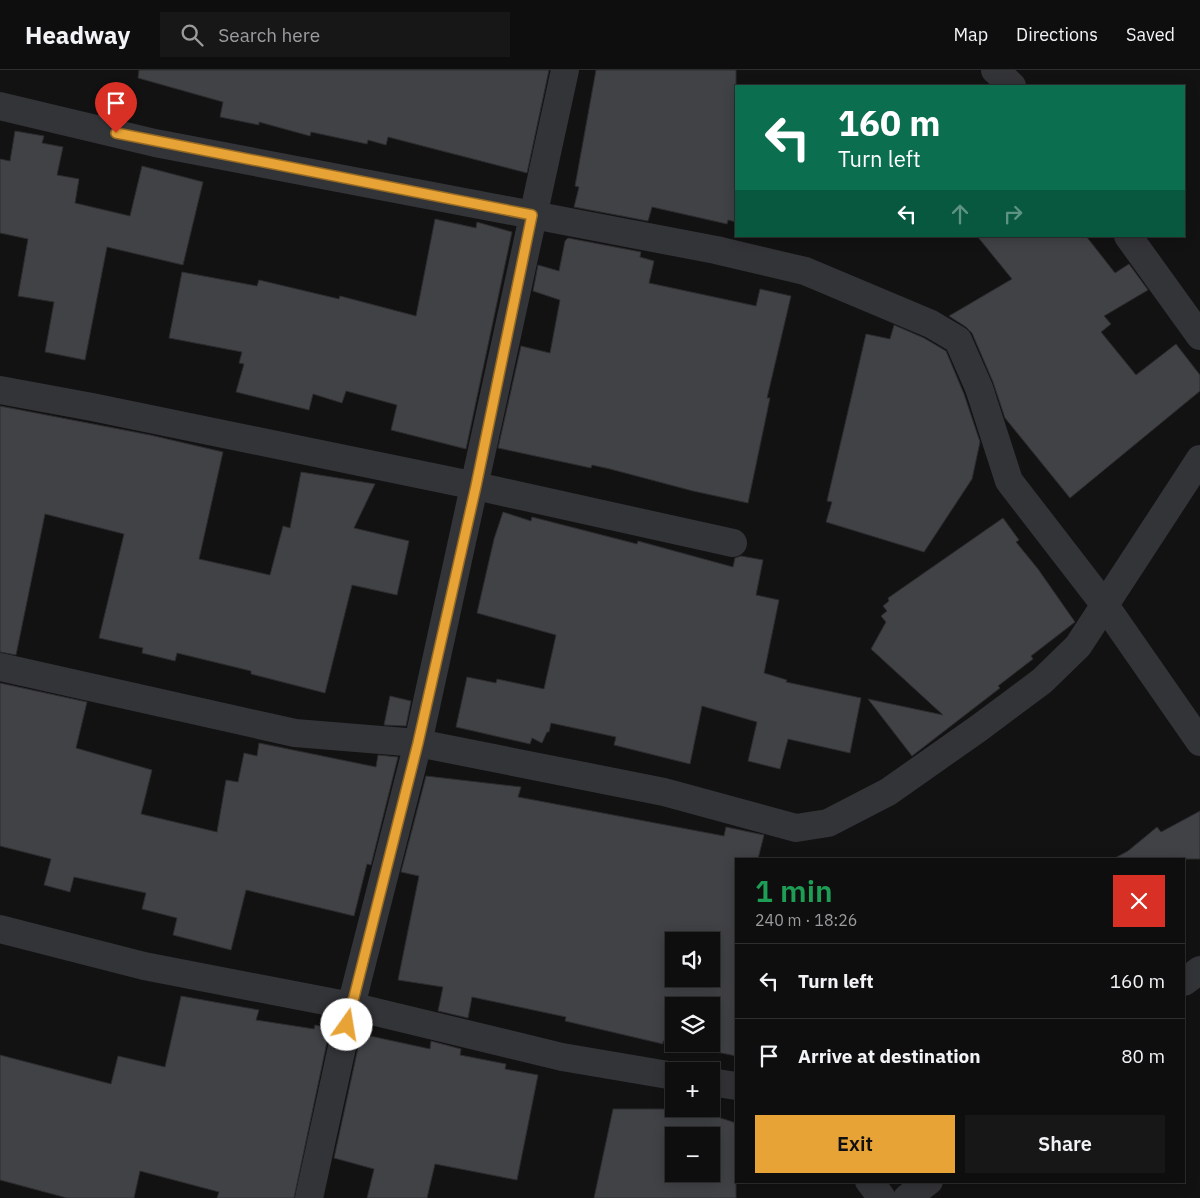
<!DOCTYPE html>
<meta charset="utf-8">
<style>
:root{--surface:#0e0e0e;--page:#171717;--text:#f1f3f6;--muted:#9b9c9e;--line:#2e2e2e;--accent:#e7a336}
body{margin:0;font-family:"IBM Plex Sans",sans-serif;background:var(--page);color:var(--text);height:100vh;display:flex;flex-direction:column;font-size:19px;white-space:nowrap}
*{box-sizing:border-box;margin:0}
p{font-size:16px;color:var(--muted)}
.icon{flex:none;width:28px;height:28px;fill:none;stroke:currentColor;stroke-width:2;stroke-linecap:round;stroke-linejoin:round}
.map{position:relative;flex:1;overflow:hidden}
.details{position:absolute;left:735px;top:788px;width:450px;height:325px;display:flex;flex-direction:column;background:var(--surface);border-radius:0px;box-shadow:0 2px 12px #0003,0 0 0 1px var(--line)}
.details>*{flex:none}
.top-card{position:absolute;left:735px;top:15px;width:450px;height:152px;border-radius:0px;box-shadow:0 2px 12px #0003,0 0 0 1px var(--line);background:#0b6e4f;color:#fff;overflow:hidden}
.controls{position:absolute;left:665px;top:862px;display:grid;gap:10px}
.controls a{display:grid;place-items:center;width:55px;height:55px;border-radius:0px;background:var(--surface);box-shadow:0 2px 12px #0003,0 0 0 1px var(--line);font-size:25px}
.pin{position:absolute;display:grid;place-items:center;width:42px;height:42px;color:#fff;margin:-51px -21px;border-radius:50% 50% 50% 0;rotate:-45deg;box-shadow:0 0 5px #0007}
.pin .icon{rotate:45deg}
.me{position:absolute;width:55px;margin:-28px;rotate:13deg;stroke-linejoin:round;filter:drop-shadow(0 0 4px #0008)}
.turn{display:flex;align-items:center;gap:18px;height:105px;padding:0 20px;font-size:22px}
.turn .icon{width:65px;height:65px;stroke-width:2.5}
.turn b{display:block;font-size:35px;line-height:42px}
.lanes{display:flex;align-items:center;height:48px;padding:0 20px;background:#0003;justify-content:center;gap:25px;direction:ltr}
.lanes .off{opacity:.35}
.round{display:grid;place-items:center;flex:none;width:52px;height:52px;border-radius:0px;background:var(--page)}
.overview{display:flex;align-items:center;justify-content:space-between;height:85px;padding:0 20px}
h1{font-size:30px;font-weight:600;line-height:38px;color:#1e9e55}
.primary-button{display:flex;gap:10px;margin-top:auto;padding:10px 20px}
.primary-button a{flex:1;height:58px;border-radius:0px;background:var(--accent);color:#111;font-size:20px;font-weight:600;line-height:58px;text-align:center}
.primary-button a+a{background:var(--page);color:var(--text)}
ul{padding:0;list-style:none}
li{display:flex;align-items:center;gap:15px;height:75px;padding:0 20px;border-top:1px solid var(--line)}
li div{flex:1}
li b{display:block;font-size:19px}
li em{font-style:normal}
header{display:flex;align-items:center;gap:30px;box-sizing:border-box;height:70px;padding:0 25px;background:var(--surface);border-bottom:1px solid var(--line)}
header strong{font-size:24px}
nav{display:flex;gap:28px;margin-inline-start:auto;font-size:18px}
.search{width:350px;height:45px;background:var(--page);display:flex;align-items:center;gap:12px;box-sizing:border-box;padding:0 18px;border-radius:0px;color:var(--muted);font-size:19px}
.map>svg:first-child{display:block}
.building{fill:#414246;stroke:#2c2c2f;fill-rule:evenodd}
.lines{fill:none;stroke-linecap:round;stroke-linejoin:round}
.minor{stroke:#333438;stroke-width:28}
.route-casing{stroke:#966a23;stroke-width:12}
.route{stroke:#e7a336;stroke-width:9}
</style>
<header>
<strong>Headway</strong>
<div class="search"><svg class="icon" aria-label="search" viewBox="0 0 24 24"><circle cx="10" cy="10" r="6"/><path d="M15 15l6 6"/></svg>Search here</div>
<nav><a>Map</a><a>Directions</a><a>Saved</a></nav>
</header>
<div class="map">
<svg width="1200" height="1128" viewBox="0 0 1200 1128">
<rect width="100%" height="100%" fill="#121213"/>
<!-- building -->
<g class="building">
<path d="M139 0H549L527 103 388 67 386 75 368 70 367 74 311 62 310 66 259 52V55L220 47 223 32 138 8Z"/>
<path d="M596 0H736V152L728 150 727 154 652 137 648 151 574 137 579 117 575 116Z"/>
<path d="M15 61 44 66 42 73 63 77 57 105 79 109 75 133 130 146 142 96 203 112 183 195 107 177 85 290 45 282 54 232 18 226 28 169 0 163V89L10 91Z"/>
<path d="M435 149 476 158 477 152 512 162 466 379 391 360 397 335 346 321 342 333 313 324 309 340 236 322 244 294 239 293 242 282 169 268 182 202 257 216 259 210 339 229 340 226 416 246Z"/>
<path d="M977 166H1086L1115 203 1129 194 1148 220 1104 246 1111 254 1101 262 1136 305 1176 274 1200 305V321L1070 428 1005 348 993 312 972 263 966 257 949 246 1012 209Z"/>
<path d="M568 168 641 182 640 187 654 191 649 213 756 236 760 219 791 226 767 328H770L748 433 693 421 610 399 592 395 591 398 498 378 521 276 550 283 560 230 533 221 538 195 559 201 565 171Z"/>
<path d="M894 255 924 268 946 281 964 324 980 372 972 409 924 482 826 452 832 432 827 431 866 264 890 269Z"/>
<path d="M0 336 150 365 223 382 199 489 270 505 283 456 290 458 301 402 375 414 354 458 409 471 397 525 352 515 325 623 251 604V601L177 583 175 591 142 583 143 578 99 568 124 464 45 444 16 585 0 582Z"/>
<path d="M503 442 531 451 532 447 637 474 638 471 733 497 735 488 741 486 763 490 756 525 779 530 764 603 787 610 786 612 861 628 850 683 788 669 780 699 748 691 757 652 702 636 690 694 614 675 616 667 551 653 549 662H547L542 673 532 668 530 674 456 657 467 607 496 613 497 609 544 619 556 565 477 543 494 469Z"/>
<path d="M1003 448 1019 470 1016 472 1038 499 1075 552 1031 586 1033 589 998 616 1000 618 912 686 868 629 943 645 871 579 886 552 881 546 887 541 883 536 889 531 888 528Z"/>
<path d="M0 613 87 632 76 678 152 700 141 744 217 762 226 710 238 712 244 683 257 686 259 673 376 697 378 685 398 687 371 795 367 794 354 846 246 820 231 880 173 865 177 848 142 839 146 823 74 807 70 822 44 815 51 789 0 776Z"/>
<path d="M390 626 411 631 406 656 384 655Z"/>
<path d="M426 706 521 717 518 727 724 766 726 757 764 765 758 789H736V986L678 974H711V936H674V973L663 971V974L565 951 566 947 472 927 468 948 438 941 443 917 398 910 419 806 401 802ZM674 871H711V909H674Z"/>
<path d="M1200 741V789H1113L1128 781 1157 757 1161 762Z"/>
<path d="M181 926 259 940 256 950 314 959 315 955 330 958 294 1128H217L219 1122 140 1101 134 1128H67L0 1110V985L111 1014 118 986 165 997Z"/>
<path d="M361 964 430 979 431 971 461 979 460 985 506 994 505 999 538 1005 517 1110 435 1094 427 1128H367L374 1099 334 1088Z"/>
<path d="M613 1039H693L736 1053V1128H594ZM674 1066H711V1104H674Z"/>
</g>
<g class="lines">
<!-- minor -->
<g class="minor">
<path d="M565 0 418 673 351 936 562 987 674 1006"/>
<path d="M995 0 1012 16"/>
<path d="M0 36 155 73 716 180 805 201 931 254 958 270 979 318 1009 411 1104 534 1200 672"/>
<path d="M1128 166 1200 266"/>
<path d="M0 320 92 337 476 416 733 473"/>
<path d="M0 597 295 663 418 673 664 722 796 758 828 753 888 722 979 658 1042 611 1078 576 1200 389"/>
<path d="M0 859 144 896 351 936 309 1128"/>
<path d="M1184 912 1200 900"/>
<path d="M711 1012 736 1016"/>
<path d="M869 1111 882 1128"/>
<path d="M907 1128 929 1111"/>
</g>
</g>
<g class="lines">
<!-- route casing -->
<g class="route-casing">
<path id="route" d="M116 63 532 145 476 416 418 673 347 955"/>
</g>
<!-- route -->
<use href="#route" class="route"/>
</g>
</svg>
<div class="controls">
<a><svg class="icon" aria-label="sound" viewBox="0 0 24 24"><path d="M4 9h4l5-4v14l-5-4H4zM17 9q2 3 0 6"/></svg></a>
<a><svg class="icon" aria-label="layers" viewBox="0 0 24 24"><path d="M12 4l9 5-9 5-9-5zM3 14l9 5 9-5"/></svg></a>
<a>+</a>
<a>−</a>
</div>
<div class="pin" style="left:116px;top:63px;background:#d93025"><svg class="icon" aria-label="arrive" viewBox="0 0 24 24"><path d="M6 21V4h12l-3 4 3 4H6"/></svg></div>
<svg class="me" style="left:347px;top:955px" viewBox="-20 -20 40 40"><circle r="19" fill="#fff"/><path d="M0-13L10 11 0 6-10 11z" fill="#e7a336"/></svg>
<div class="top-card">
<div class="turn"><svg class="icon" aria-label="left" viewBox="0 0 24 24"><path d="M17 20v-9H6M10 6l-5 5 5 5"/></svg><div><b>160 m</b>Turn left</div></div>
<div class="lanes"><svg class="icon" aria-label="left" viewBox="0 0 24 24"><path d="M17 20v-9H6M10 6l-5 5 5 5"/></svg><svg class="icon off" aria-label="ahead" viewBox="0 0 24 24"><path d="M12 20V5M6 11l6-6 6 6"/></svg><svg class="icon off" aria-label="right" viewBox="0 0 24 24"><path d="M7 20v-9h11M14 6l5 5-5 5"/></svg></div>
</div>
<section class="details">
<div class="overview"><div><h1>1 min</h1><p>240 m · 18:26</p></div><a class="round" style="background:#d93025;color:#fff"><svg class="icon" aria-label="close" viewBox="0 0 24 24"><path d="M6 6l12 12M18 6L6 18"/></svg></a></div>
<ul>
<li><svg class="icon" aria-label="left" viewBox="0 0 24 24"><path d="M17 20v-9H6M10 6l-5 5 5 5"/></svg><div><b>Turn left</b></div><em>160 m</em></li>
<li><svg class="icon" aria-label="arrive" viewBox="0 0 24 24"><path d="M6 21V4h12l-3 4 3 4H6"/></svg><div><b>Arrive at destination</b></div><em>80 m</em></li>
</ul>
<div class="primary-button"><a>Exit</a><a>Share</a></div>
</section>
</div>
